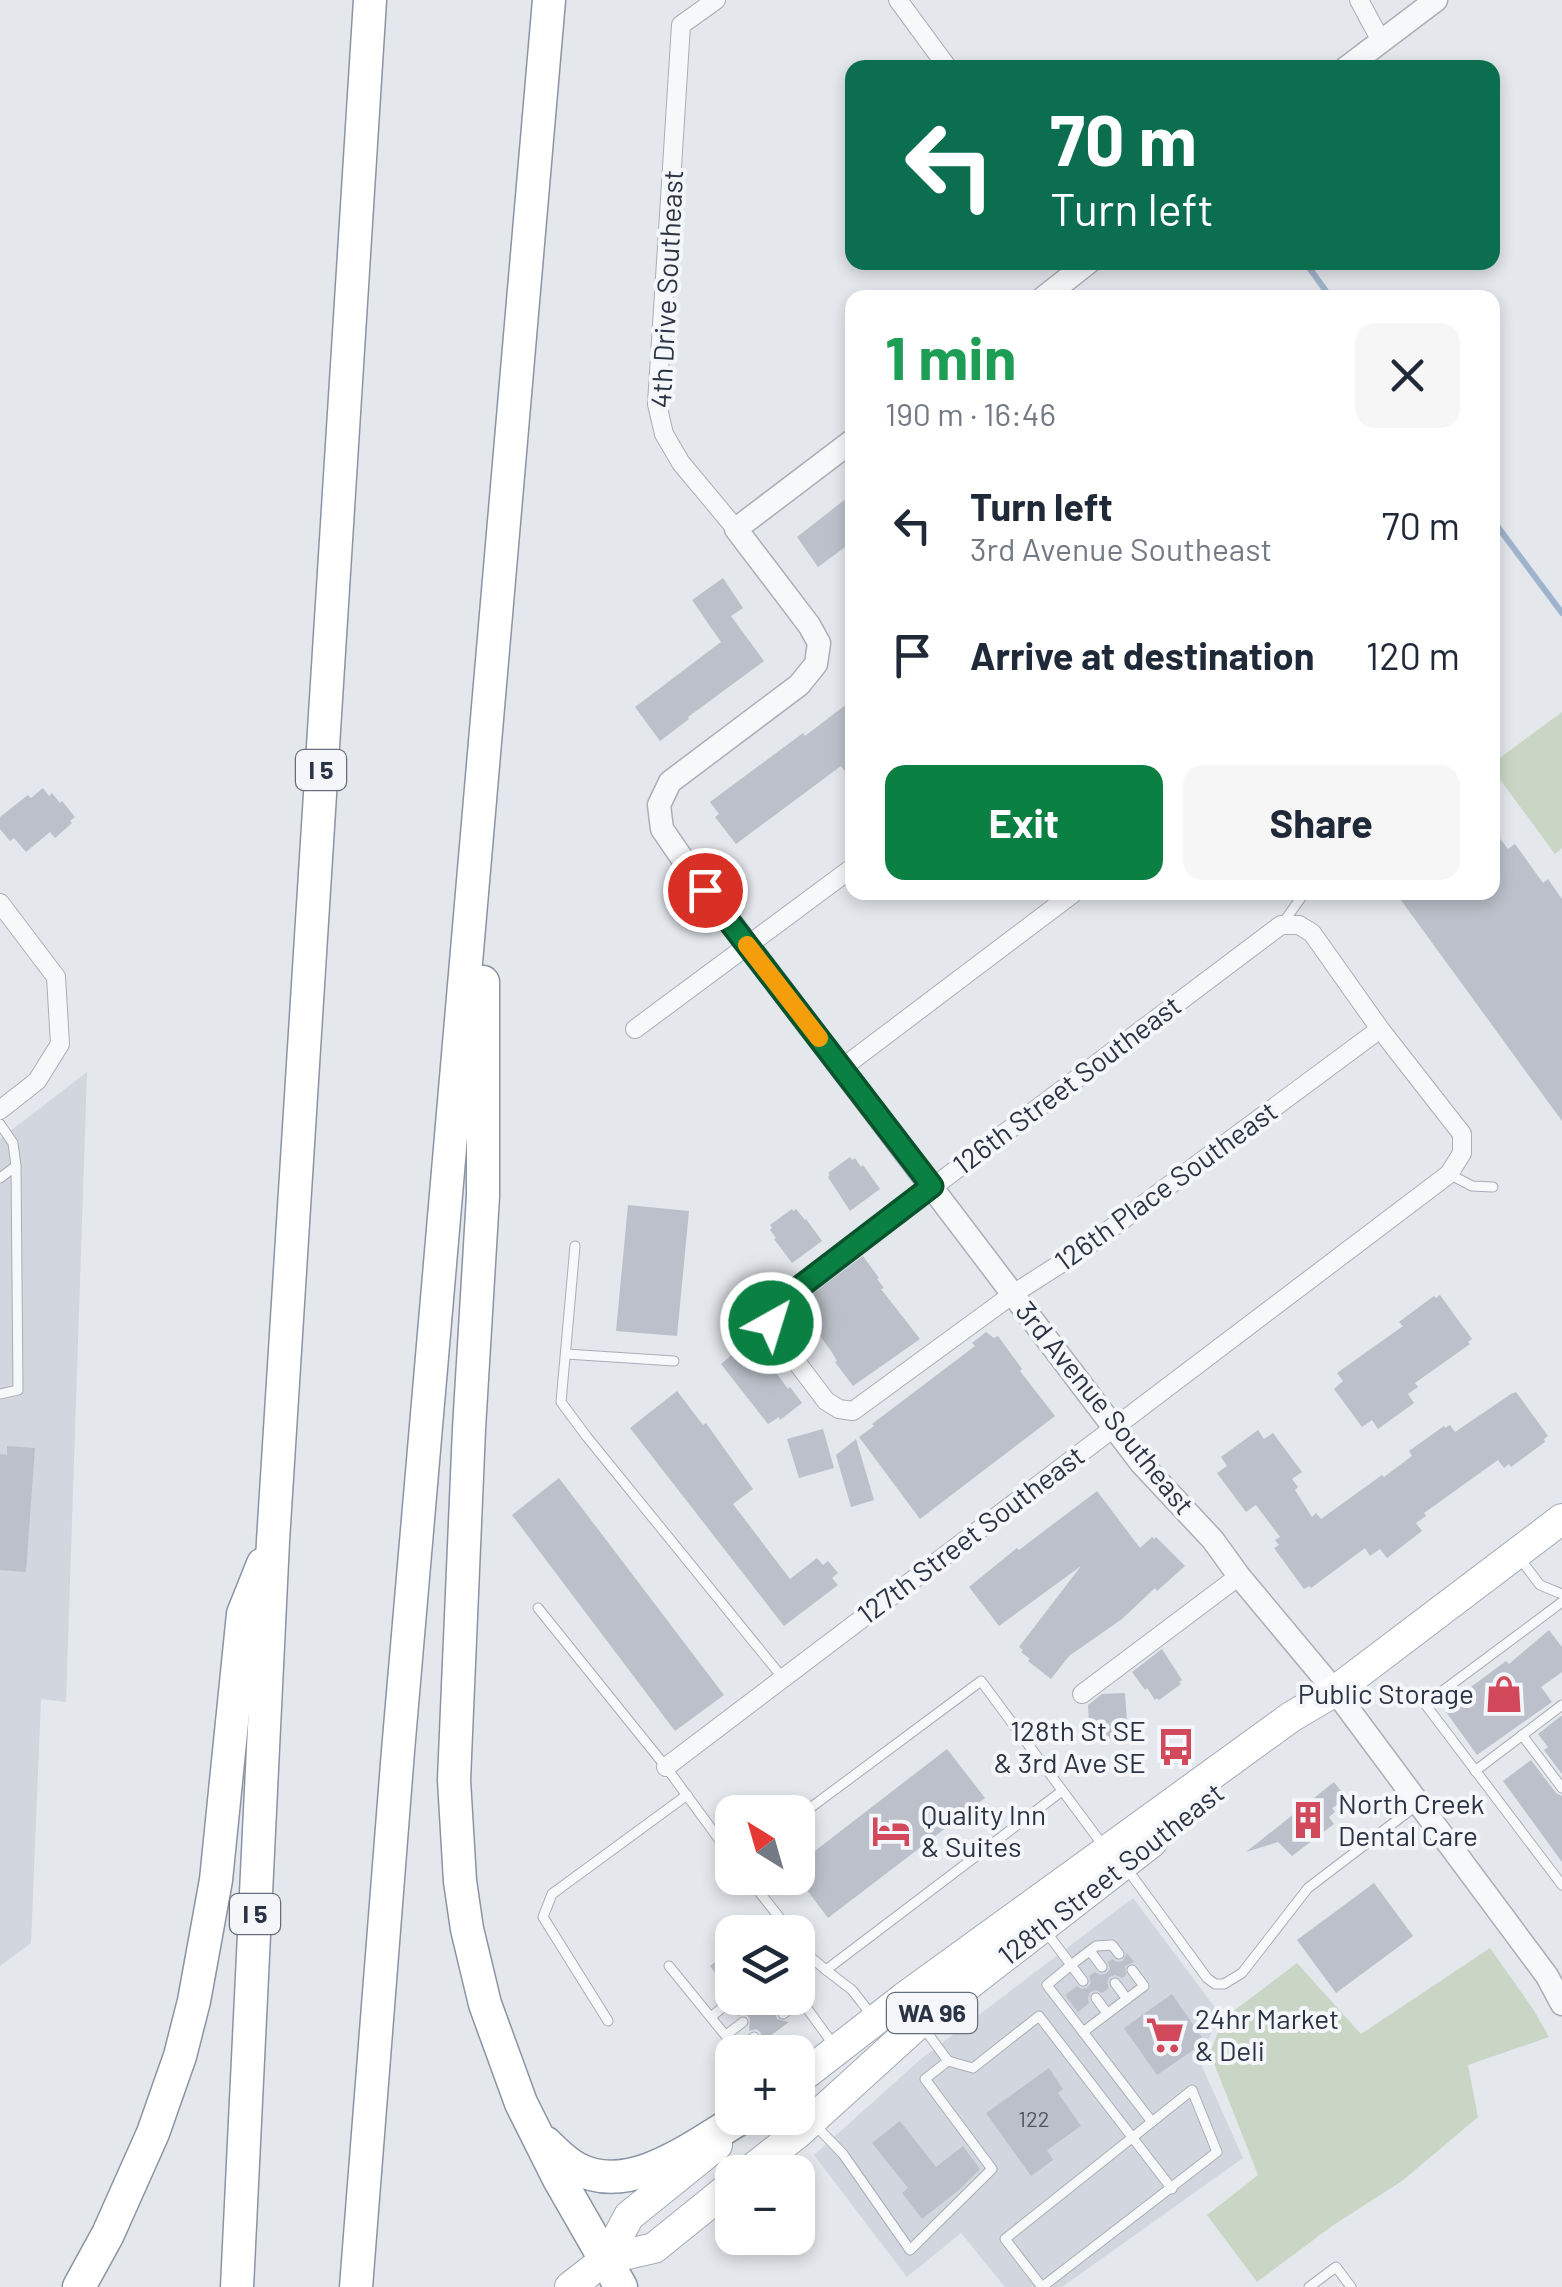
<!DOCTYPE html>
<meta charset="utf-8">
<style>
:root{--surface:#fff;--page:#f6f6f7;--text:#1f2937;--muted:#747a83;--accent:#0b8043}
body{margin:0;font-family:Barlow,sans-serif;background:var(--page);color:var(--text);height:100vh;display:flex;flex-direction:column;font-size:38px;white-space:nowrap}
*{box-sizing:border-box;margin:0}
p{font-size:32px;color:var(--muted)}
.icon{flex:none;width:55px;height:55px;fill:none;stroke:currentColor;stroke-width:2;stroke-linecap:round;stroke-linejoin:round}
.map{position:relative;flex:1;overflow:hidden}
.side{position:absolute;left:845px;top:290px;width:655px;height:610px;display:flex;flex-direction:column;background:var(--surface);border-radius:20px;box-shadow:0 5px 15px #0003}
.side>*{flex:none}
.banner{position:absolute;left:845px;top:60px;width:655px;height:210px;border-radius:20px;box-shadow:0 5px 15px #0003;background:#0b6e4f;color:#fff;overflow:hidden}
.needle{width:65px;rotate:323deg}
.controls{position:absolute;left:715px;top:1795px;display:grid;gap:20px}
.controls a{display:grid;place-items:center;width:100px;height:100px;border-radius:20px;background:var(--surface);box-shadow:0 5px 15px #0003;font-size:50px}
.pin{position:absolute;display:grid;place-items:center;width:85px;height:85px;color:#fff;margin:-42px;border:5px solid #fff;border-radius:50%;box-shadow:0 2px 10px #0007}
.me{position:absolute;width:110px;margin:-55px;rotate:39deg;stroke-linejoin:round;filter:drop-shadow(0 0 8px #0008)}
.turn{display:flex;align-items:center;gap:35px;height:210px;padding:0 40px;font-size:45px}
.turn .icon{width:130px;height:130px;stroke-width:2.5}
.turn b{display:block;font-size:70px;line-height:85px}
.round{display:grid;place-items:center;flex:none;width:105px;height:105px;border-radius:20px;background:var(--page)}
.head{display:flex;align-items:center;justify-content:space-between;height:170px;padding:0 40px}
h1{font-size:60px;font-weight:700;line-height:75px;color:#1e9e55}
.action{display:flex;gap:20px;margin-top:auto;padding:20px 40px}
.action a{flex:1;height:115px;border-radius:20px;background:var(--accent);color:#fff;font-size:40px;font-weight:700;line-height:115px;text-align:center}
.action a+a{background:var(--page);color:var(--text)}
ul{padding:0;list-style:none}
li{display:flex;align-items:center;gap:30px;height:130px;padding:0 40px}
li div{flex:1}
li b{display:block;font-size:38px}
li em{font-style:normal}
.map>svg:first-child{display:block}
.built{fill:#d2d6de}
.green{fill:#c9d6c5}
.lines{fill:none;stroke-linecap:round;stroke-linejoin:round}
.stream{stroke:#9fb4cc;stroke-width:6}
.building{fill:#bbc0ca}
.service-casing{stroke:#a9aeb7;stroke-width:11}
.minor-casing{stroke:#a9aeb7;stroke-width:20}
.tertiary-casing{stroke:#a9aeb7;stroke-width:25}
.primary-casing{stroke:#a3abb8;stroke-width:32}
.motorway-casing{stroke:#8b94a3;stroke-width:35}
.service{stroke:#f7f8fa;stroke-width:9}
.minor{stroke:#f7f8fa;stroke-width:18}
.tertiary{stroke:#f7f8fa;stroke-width:22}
.primary{stroke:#fff;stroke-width:30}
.motorway{stroke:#fff;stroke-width:32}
.route-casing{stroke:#07532c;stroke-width:25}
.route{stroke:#0b8043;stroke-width:18}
.slow{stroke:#f59e0b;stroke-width:18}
.labels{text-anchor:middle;stroke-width:8;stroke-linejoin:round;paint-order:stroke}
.number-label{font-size:22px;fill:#4f5766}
.shield{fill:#f4f6f9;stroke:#676e7b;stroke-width:2.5}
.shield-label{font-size:25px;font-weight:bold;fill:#2b3445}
.street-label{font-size:28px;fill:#2b3445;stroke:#f4f6f9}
.poi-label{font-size:28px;fill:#2b3445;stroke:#f4f6f9;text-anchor:start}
</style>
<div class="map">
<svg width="1562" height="2287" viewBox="0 0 1562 2287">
<rect width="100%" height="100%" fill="#e4e7ec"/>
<!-- built -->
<g class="built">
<path d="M87 1072 66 1702 41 1699 31 1943 0 1966V1139Z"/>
<path d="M1133 1898 1219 2013 1200 2062 1243 2158 1062 2287H1005L961 2233 907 2277 814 2155 921 2059Z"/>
</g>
<!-- green -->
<g class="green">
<path d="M1562 712V848L1555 854 1493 770V763Z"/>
<path d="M1490 1948 1533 2009 1549 2037 1468 2065 1478 2117 1402 2181 1332 2226 1257 2282 1207 2215 1258 2175 1210 2053 1223 2019 1297 1963 1361 2034Z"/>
</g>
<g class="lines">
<!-- stream -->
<g class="stream">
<path d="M1305 262 1331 298"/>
<path d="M1492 519 1562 613"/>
</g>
</g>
<!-- building -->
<g class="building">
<path d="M852 494V542L818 567 797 537Z"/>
<path d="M723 578 743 608 731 616 764 661 688 717 689 719 660 741 635 707 721 642 692 600Z"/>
<path d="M852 700V781L841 766 736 844 715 817 719 814 710 802 803 733 805 736Z"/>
<path d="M43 788 49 796 52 793 60 803 62 801 75 817 70 821 72 823 55 838 50 832 26 852 14 838 10 841 0 829V817L28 795 31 798Z"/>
<path d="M1492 828 1508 849 1515 844 1543 883 1548 879 1562 899V1121L1395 892H1492Z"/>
<path d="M850 1157 852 1160 855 1158 861 1167 863 1165 880 1189 850 1211 828 1177 830 1175 828 1173Z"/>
<path d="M628 1205 689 1211 677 1336 616 1331Z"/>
<path d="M792 1209 793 1211 796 1209 805 1220 806 1219 822 1241 792 1263 774 1239 776 1238 770 1230 772 1228 770 1225Z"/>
<path d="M863 1256 879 1278 877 1279 884 1288 881 1289 920 1339 853 1386 835 1362 837 1361 831 1351 797 1305Z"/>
<path d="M1440 1295 1472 1339 1468 1342 1470 1344 1415 1383 1418 1387 1408 1394 1414 1403 1378 1429 1372 1420 1362 1427 1334 1389 1343 1381 1337 1373 1403 1326 1399 1322 1419 1307 1434 1296 1436 1298Z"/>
<path d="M986 1332 994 1338 998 1336 1022 1369 1020 1371 1055 1416 920 1519 859 1437 874 1426 872 1424 975 1346 972 1343Z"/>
<path d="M751 1339 788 1389 790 1387 802 1403 780 1420 779 1417 768 1424 721 1364Z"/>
<path d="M677 1391 703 1425 706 1423 753 1489 733 1504 790 1579 817 1558 823 1565 828 1561 838 1573 832 1578 838 1585 784 1626 630 1428Z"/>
<path d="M1516 1392 1548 1436 1544 1439 1545 1442 1511 1467 1509 1464 1504 1468 1498 1460 1424 1513 1426 1516 1416 1523 1422 1531 1387 1558 1380 1549 1370 1556 1365 1548 1311 1588 1309 1586 1304 1589 1274 1548 1279 1545 1275 1540 1280 1537 1256 1505 1246 1512 1217 1473 1227 1466 1221 1457 1258 1430 1264 1439 1273 1433 1302 1472 1292 1479 1298 1487 1295 1490 1312 1517 1316 1513 1321 1519 1382 1475 1384 1477 1412 1456 1409 1451 1444 1426 1445 1428 1450 1425 1455 1432 1511 1394Z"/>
<path d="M823 1429 834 1468 799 1478 787 1439Z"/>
<path d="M856 1439 874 1500 851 1507 836 1455Z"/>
<path d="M7 1446 35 1448 26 1572 0 1570V1454L7 1455Z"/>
<path d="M559 1478 724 1695 675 1731 512 1515Z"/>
<path d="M1097 1491 1140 1548 1152 1537 1154 1539 1156 1537 1185 1566 1157 1591 1155 1588 1122 1619 1069 1656 1051 1679 1028 1661 1030 1659 1021 1652 1023 1650 1019 1647 1081 1566 999 1626 969 1587 1017 1548 1019 1550Z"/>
<path d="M1549 1630 1562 1647V1672L1541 1687 1552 1702 1477 1755 1446 1712 1455 1706 1452 1701 1506 1661 1509 1664Z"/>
<path d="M1162 1649 1182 1680 1179 1682 1181 1684 1159 1700 1157 1698 1155 1700 1147 1688 1145 1690 1132 1672Z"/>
<path d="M1125 1693 1127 1722H1125L1126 1733 1123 1734V1738L1095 1740 1091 1725H1089L1088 1705 1102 1694Z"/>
<path d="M1561 1716H1562V1774L1544 1750 1548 1747 1538 1734Z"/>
<path d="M947 1749 985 1798 828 1918 798 1878V1864Z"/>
<path d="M1531 1760 1556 1793 1562 1796V1862L1503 1781Z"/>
<path d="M1334 1782 1347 1799 1332 1808 1335 1812 1329 1817 1334 1824 1292 1856 1278 1842 1246 1852Z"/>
<path d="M1374 1883 1413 1936 1336 1993 1297 1940Z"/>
<path d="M732 1949V1995L710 1966Z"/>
<path d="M1127 1953 1134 1962 1125 1966 1126 1975 1122 1978 1115 1975 1109 1977 1107 1983 1109 1988 1102 1993 1096 1990 1090 1992 1088 1998 1089 2003 1078 2012 1065 1995 1077 1986 1081 1989 1087 1988 1091 1983 1089 1976 1095 1972 1100 1975 1106 1974 1110 1969 1108 1962 1112 1959 1117 1962 1123 1961Z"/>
<path d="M1172 1994 1205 2042 1157 2075 1124 2028Z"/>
<path d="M734 1998H764L768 2007H778L775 2014 777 2019 789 2022 759 2044 761 2033 756 2029 749 2031 750 2018 745 2014 738 2016 733 2009 736 2003Z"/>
<path d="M1049 2068 1063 2089 1058 2093 1081 2126 1047 2150 1053 2160 1031 2176 986 2113Z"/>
<path d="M900 2121 936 2167 963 2146 980 2169 959 2190 922 2219 902 2193 908 2188 872 2143Z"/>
</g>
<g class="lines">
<!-- service casing -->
<g class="service-casing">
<g id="service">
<path d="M1283 923 1305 892"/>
<path d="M0 1124 13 1143 16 1166 0 1178"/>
<path d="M1449 1174 1472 1186 1493 1187"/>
<path d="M575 1246 561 1402 587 1437 782 1677"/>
<path d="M566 1354 674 1361"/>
<path d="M0 1394 18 1390 16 1166"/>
<path d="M1521 1560 1540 1585 1562 1594"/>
<path d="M1562 1602 1425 1704 1562 1885"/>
<path d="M538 1608 666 1767 732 1857"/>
<path d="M1522 1735 1562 1788"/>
<path d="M1475 1771 1562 1705"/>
<path d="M798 1817 981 1681 1102 1844"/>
<path d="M1127 1869 1207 1978 1215 1984H1224L1242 1973 1308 1888 1417 1805"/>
<path d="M748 1878 791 1932"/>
<path d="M1047 1933 1071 1965 1047 1985 1152 2122"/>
<path d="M798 1941 808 1955 826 1970 1062 1791"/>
<path d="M1090 1951 1102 1967"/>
<path d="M669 1966 739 2052"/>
<path d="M826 1970 852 1990 873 2017"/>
<path d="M1083 1981 1071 1965 1096 1946 1112 1945 1119 1954"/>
<path d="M1115 1983 1127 1999"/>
<path d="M798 1996 833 2044"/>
<path d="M1096 1998 1107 2013"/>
<path d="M772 2000 775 1998"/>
<path d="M783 2014 801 2001"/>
<path d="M711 2017 728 2003"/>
<path d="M608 2021 543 1917 552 1894 687 1795"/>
<path d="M1083 2032 1144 1986 1132 1970"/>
<path d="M726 2035 743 2022"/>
<path d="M737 2050 754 2037"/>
<path d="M948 2061 973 2068 1039 2016 1172 2189"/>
<path d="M1192 2090 1217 2152 1042 2287 1005 2239Z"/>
<path d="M813 2123 843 2154 910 2250 992 2169 925 2079 948 2061 923 2027"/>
<path d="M1309 2287 1336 2267 1351 2287"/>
</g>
</g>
<!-- minor casing -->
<g class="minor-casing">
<g id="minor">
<path d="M716 0 681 25 657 404 664 434 681 463 736 529"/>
<path d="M898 0 948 68"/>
<path d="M1359 0 1381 41"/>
<path d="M0 903 56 977 60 1044 37 1081 0 1110"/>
<path d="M635 1029 852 868"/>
<path d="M842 1068 1075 892"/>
<path d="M1082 1694 1239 1576"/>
<path d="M666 1767 1449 1174 1462 1153V1134L1380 1029 1312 933 1299 925H1281L775 1306 771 1323 777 1336 826 1401 839 1409 853 1411 1013 1294 1082 1250 1380 1029"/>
</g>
</g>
<!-- tertiary casing -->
<g class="tertiary-casing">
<g id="tertiary">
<path d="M1346 68 1436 0"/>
<path d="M1043 298 1089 262"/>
<path d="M852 441 736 529 809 625 819 643 816 664 799 685 670 782 659 805 662 829 684 861 1141 1463 1213 1540 1239 1576 1335 1691 1547 1976 1562 2004"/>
</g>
</g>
<!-- primary casing -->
<g class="primary-casing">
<g id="primary">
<path d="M798 2080 905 1997 1291 1717 1335 1691 1562 1519"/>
<path d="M748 2172 798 2133 919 2023 1152 1842"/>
<path d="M606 2259 629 2216 717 2145"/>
<path d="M570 2287 606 2259 654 2248 732 2185"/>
</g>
</g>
<!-- motorway casing -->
<g class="motorway-casing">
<g id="motorway">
<path d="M483 982V1196L469 1429 454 1780 460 1881 467 1929 485 2004 521 2103 559 2179 621 2287"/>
<path d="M546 2143C555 2152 565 2162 576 2168 630 2198 696 2144 741 2118"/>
<path d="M79 2287 108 2234 153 2133 180 2056 194 2001 216 1880 243 1614 263 1564"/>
<path d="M237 2287 273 1541 370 0"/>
<path d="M356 2287 398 1751 549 0"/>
</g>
</g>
<!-- service -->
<use href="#service" class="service"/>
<!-- minor -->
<use href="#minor" class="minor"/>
<!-- tertiary -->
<use href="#tertiary" class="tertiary"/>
<!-- primary -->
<use href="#primary" class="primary"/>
<!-- motorway -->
<use href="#motorway" class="motorway"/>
</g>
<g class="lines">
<!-- route casing -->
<g class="route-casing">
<path id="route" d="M705 890 932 1186 775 1306 771 1323"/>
</g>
<!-- route -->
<use href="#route" class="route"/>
<!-- slow -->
<path class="slow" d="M747 945 819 1038"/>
</g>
<!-- icons -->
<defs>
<g id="shop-bare" transform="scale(3)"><path d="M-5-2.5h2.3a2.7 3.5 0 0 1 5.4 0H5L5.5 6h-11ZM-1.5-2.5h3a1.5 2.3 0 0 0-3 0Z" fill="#d1495b" stroke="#f4f6f9" stroke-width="2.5" paint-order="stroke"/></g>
<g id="bus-bare" transform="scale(3)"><path d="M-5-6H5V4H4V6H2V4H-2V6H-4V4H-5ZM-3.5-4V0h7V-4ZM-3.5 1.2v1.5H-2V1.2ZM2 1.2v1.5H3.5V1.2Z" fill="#d1495b" stroke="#f4f6f9" stroke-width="2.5" paint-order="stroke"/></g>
<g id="building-bare" transform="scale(3)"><path d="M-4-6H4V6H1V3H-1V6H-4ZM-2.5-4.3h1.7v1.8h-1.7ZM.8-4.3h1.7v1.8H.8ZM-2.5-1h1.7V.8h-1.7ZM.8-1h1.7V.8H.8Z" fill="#d1495b" stroke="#f4f6f9" stroke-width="2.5" paint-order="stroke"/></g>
<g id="hotel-bare" transform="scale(3)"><path d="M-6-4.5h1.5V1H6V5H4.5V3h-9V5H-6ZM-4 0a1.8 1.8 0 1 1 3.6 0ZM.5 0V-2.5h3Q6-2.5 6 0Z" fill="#d1495b" stroke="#f4f6f9" stroke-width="2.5" paint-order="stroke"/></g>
<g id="supermarket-bare" transform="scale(3)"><path d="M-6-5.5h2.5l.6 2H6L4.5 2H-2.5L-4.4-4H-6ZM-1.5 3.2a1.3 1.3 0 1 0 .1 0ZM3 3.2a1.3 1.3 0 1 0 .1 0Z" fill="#d1495b" stroke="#f4f6f9" stroke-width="2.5" paint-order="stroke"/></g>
</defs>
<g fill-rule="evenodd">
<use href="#shop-bare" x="1504" y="1694"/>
<use href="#bus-bare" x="1176" y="1747"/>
<use href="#building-bare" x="1308" y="1820"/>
<use href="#hotel-bare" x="891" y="1831"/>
<use href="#supermarket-bare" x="1165" y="2035"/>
</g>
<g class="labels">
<!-- number labels -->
<g class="number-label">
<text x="1034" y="2127">122</text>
</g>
<!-- shield labels -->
<g class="shield">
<rect x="296" y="750" width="50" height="40" rx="8"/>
<rect x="230" y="1894" width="50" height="40" rx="8"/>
<rect x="887" y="1993" width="90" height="40" rx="8"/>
</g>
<g class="shield-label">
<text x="321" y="779">I 5</text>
<text x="255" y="1923">I 5</text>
<text x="932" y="2022">WA 96</text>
</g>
<!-- street labels -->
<g class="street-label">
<text transform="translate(667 289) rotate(-87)" y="10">4th Drive Southeast</text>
<text transform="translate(1067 1085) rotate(-37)" y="10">126th Street Southeast</text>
<text transform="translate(1166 1186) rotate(-36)" y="10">126th Place Southeast</text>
<text transform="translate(1105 1408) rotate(51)" y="10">3rd Avenue Southeast</text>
<text transform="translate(971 1535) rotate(-37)" y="10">127th Street Southeast</text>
<text transform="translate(1111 1874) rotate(-38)" y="10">128th Street Southeast</text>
</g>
<!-- poi labels -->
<g class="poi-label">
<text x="1474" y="1704" text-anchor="end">Public Storage</text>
<text x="1146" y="1741" text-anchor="end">128th St SE<tspan x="1146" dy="32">&amp; 3rd Ave SE</tspan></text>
<text x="1338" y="1814">North Creek<tspan x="1338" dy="32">Dental Care</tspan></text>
<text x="921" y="1825">Quality Inn<tspan x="921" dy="32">&amp; Suites</tspan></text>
<text x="1195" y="2029">24hr Market<tspan x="1195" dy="32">&amp; Deli</tspan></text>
</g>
</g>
</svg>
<div class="controls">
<a><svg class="needle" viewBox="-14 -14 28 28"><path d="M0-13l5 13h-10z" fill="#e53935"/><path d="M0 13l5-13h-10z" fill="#747a83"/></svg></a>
<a><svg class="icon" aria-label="layers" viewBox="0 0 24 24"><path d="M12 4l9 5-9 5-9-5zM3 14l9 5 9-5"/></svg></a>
<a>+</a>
<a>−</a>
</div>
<div class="pin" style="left:705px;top:890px;background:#d93025"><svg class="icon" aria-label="arrive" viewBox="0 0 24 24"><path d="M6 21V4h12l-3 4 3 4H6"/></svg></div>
<svg class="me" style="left:771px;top:1323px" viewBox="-20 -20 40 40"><circle r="17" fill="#0b8043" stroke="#fff" stroke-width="3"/><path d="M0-11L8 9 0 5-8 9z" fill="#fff"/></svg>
<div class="banner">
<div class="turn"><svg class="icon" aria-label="left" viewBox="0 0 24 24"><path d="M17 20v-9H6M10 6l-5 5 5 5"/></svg><div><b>70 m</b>Turn left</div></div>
</div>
<section class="side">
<div class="head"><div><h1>1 min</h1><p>190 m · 16:46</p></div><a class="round"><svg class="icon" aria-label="close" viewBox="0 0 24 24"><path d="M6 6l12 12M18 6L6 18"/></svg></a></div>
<ul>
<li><svg class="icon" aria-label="left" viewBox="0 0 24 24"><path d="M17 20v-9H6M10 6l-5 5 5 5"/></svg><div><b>Turn left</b><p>3rd Avenue Southeast</p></div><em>70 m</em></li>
<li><svg class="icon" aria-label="arrive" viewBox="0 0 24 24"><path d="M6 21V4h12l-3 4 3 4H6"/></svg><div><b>Arrive at destination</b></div><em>120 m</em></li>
</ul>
<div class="action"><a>Exit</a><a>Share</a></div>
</section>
</div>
